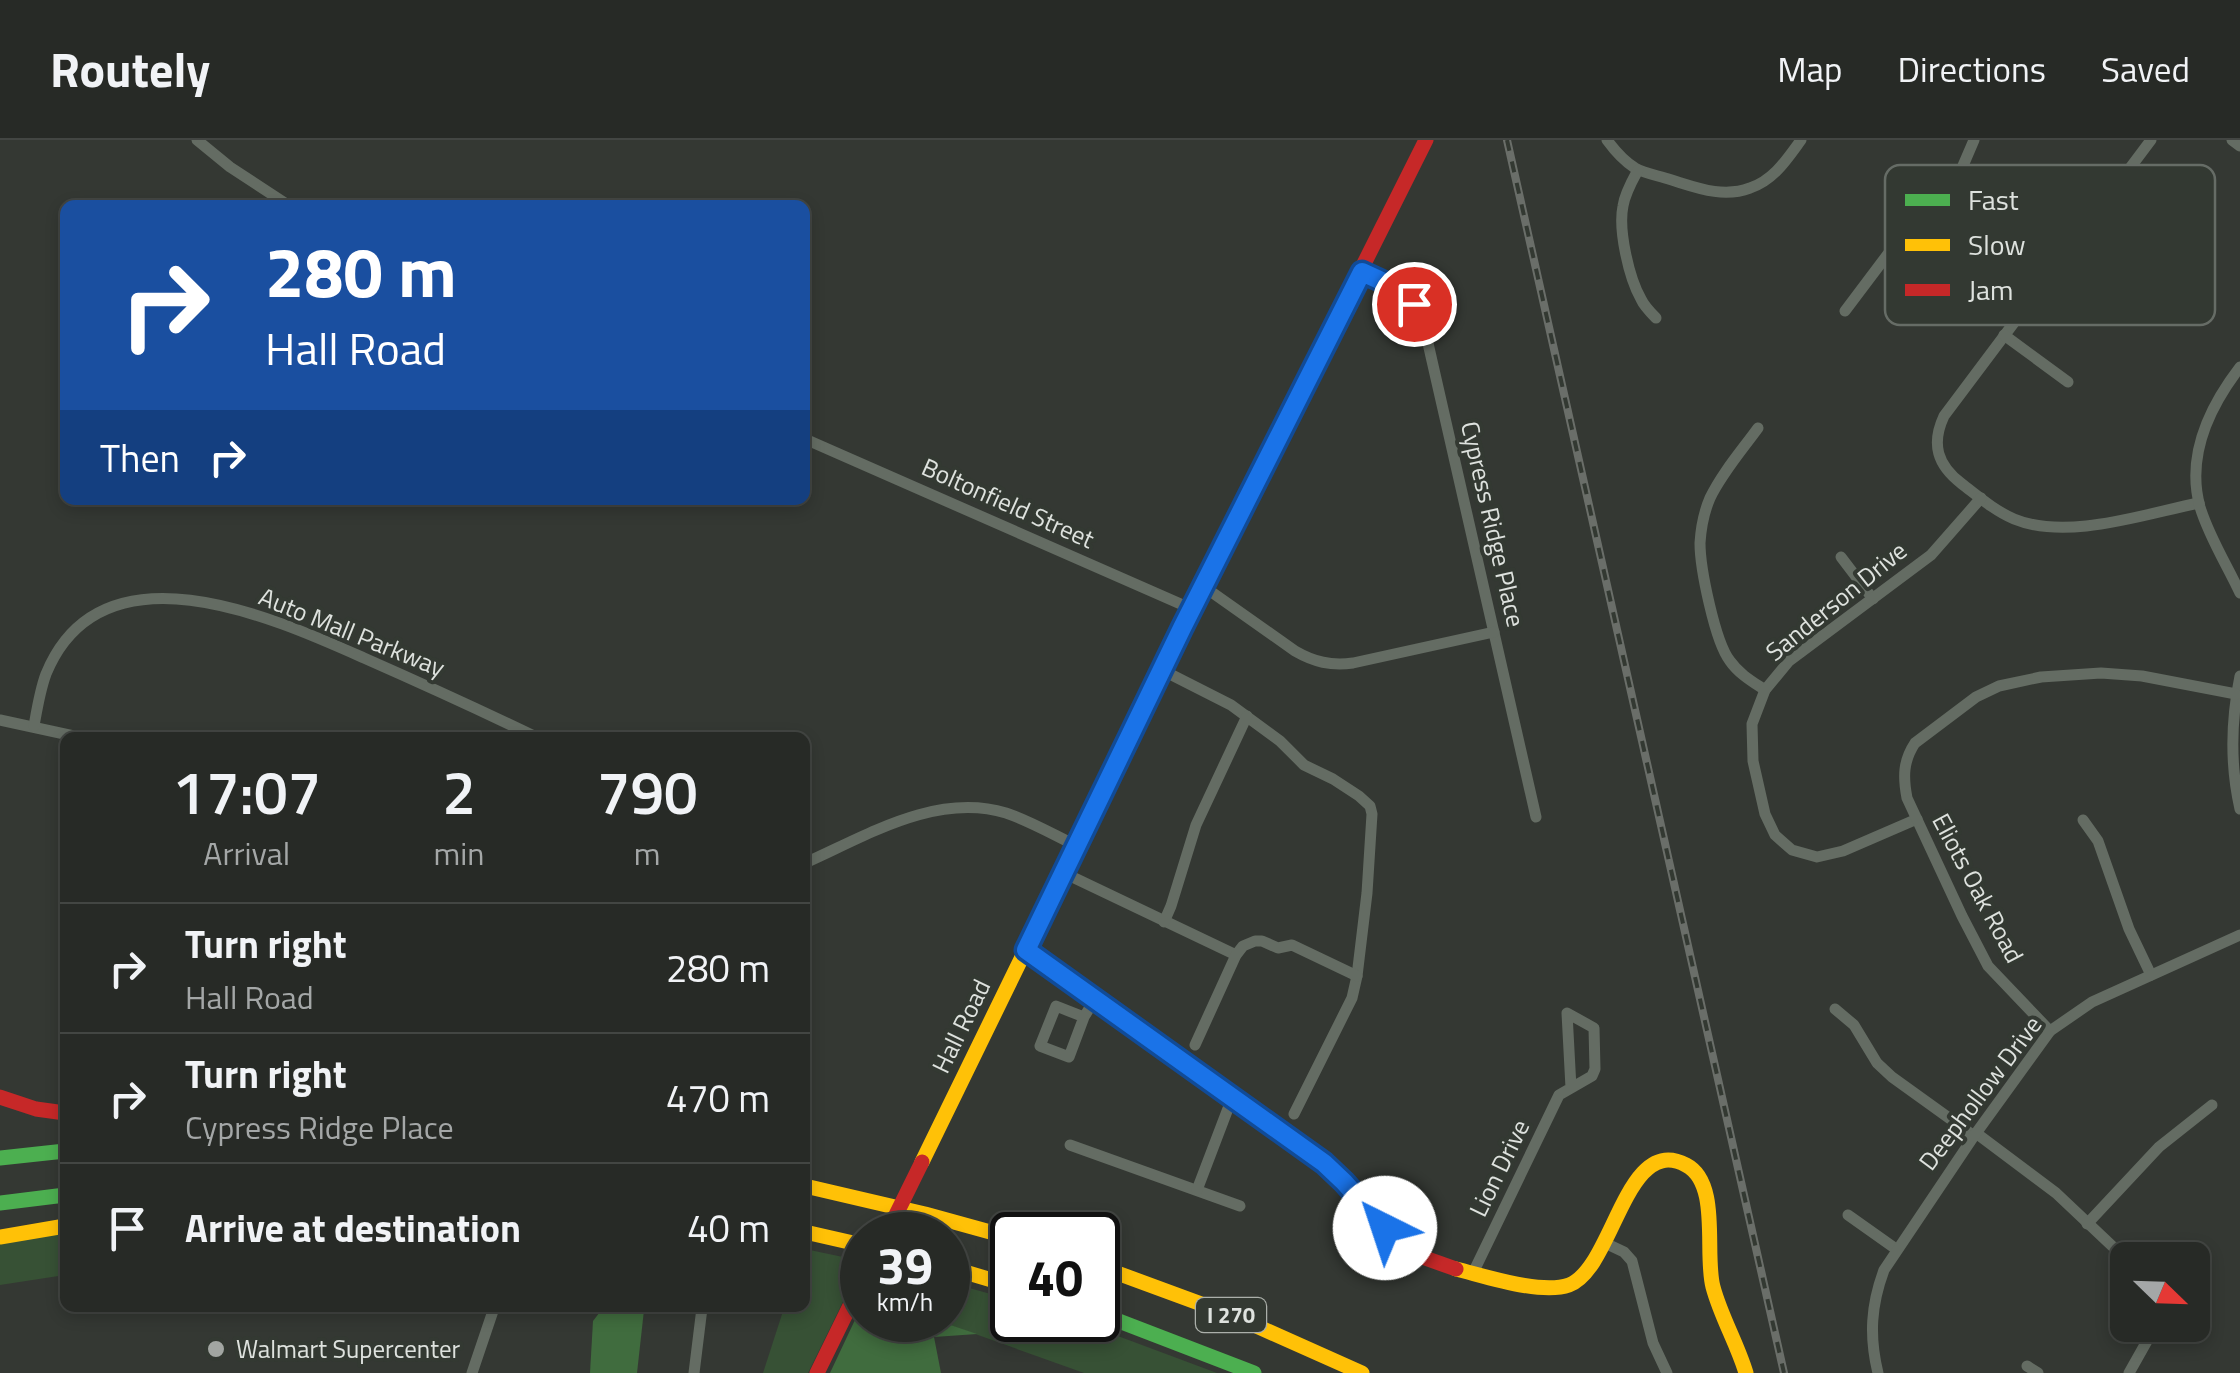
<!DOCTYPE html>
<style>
:root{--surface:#272a26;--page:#2f322e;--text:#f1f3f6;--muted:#a4a7a7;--line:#434643}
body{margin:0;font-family:"Titillium Web",sans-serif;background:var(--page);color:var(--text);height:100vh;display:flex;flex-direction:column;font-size:38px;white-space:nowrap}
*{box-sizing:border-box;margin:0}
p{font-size:32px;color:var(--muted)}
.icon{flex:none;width:55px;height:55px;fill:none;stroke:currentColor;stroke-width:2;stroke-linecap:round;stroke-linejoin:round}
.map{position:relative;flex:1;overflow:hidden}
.details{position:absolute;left:60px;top:592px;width:750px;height:580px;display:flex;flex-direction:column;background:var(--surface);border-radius:15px;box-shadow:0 5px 15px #0003,0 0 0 2px var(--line)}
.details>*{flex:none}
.guide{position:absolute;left:60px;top:60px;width:750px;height:305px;border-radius:15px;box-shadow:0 5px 15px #0003,0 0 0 2px var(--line);background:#1a4fa0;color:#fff;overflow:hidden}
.needle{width:65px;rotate:113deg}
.buttons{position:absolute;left:2110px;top:1102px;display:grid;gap:20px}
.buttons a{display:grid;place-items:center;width:100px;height:100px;border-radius:15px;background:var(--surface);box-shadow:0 5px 15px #0003,0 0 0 2px var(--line);font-size:50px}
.speed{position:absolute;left:840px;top:1072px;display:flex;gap:20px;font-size:50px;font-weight:700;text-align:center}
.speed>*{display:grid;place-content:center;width:130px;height:130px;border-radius:50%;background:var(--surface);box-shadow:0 5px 15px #0003,0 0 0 2px var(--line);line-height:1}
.speed small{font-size:25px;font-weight:400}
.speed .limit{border:5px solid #111;border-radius:15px;background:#fff;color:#111}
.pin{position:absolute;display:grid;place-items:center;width:85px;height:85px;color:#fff;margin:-42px;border:5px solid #fff;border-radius:50%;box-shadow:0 2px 10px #0007}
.me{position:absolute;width:110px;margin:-55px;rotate:319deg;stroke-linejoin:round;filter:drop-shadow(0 0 8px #0008)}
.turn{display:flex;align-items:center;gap:35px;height:210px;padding:0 40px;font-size:45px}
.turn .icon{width:130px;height:130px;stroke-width:2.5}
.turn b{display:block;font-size:70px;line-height:85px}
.then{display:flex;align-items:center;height:95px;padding:0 40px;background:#0003;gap:20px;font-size:38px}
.eta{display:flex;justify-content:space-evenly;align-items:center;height:170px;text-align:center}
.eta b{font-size:60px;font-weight:600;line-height:70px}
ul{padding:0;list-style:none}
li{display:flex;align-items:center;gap:30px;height:130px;padding:0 40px;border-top:2px solid var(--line)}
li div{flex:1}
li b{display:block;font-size:38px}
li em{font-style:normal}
header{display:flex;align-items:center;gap:60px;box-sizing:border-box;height:140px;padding:0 50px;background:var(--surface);border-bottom:2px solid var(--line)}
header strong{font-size:48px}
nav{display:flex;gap:55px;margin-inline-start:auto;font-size:35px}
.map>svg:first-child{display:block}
.green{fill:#375135}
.forest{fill:#406c3e}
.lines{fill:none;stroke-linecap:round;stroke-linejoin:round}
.street{stroke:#646c63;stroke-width:11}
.fast{stroke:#4caf50;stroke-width:15}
.slow{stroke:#ffc107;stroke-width:15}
.jam{stroke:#c62828;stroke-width:15}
.rail-casing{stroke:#6a6e69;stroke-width:8}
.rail{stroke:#333932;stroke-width:4;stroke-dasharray:11;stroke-linecap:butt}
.jam-bridge{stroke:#c62828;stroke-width:15}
.route-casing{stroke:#114b97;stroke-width:25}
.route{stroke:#1a73e8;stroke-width:18}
.poi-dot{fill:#a2a6a2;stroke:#333932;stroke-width:4}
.labels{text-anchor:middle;stroke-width:8;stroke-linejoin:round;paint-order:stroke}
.shield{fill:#333932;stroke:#abafaa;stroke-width:2.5}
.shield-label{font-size:22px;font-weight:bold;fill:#dee2de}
.street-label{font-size:25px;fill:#dee2de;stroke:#333932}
.poi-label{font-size:25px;fill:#dee2de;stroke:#333932;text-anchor:start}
.key{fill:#333932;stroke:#666c66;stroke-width:2.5}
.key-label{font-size:28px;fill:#dee2de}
</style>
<header>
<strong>Routely</strong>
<nav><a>Map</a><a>Directions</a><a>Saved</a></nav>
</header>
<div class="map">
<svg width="2240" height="1233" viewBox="0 0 2240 1233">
<rect width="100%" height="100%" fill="#343833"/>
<!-- green -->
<g class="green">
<path d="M65 1091V1135L0 1145V1103Z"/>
<path d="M805 1109 862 1121V1123L808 1233H763L784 1168H805Z"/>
<path d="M948 1142 1012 1160V1180H1075L1217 1233H1084L936 1180H948Z"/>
</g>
<!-- forest -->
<g class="forest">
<path d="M862 1165V1180H936L977 1194 934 1197 941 1233H830Z"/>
<path d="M603 1168 644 1170 637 1233H590L593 1181Z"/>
</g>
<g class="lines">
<!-- street -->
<g class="street">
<path d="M197 0 230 27 288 65"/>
<path d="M1607 0C1615 11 1624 21 1635 28 1644 33 1655 35 1665 38 1693 46 1721 59 1750 48 1774 40 1787 19 1801 0"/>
<path d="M2151 0 1944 276C1931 304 1937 325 1962 344 1979 357 1995 371 2014 379 2067 401 2144 374 2199 363"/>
<path d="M2232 0 2240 6"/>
<path d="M1638 30C1632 41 1625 53 1623 66 1618 90 1629 138 1641 159 1644 166 1650 172 1656 178"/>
<path d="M1952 72 1962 28 1974 0"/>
<path d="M2093 78 2142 115"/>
<path d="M1361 132 1402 153 1422 177 1536 677"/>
<path d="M1845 171 1906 90C1917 80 1932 70 1948 72 1971 74 2026 123 2047 139"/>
<path d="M2004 195 2068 242"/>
<path d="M2240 227C2210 266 2186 316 2200 367 2209 397 2227 425 2240 453"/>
<path d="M1758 288C1742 310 1722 333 1710 358 1704 372 1701 387 1700 403 1700 428 1715 502 1730 521 1739 534 1753 542 1765 550"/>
<path d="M805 299 1192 469"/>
<path d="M1841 417 1873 459"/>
<path d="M1203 446 1295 511C1314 522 1331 526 1353 523L1494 492"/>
<path d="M1162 530 1231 565 1280 601 1304 625 1333 639 1359 656 1370 666 1372 674 1367 753 1357 836 1352 858 1294 974"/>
<path d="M2240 536C2231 580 2230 625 2240 669"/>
<path d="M0 580 83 598"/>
<path d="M34 586C37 569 40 550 46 534 101 400 272 477 364 518 423 544 480 570 538 598"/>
<path d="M1917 679 1843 711 1817 717 1792 710 1775 695 1765 674 1753 621 1752 584 1765 550 1789 521 1931 415 1981 358"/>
<path d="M2083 680 2098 701 2129 789 2151 835"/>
<path d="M805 723C866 696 936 652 1006 673 1030 681 1054 695 1077 706"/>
<path d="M1064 733 1236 815"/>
<path d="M1164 782 1171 766 1196 685 1247 576"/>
<path d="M1835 869 1854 885 1877 923 1892 937 1974 996"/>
<path d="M1084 877 1056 866 1040 906 1069 917 1084 877 1095 859"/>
<path d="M2050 891 1988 826 1962 776 1907 658C1903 637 1903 621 1915 603L1976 557 1999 546 2041 537 2101 533 2142 536 2236 554"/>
<path d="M1195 905 1236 815 1243 806 1255 801H1262L1278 808 1292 805 1357 836"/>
<path d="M1976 993 2056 1053 2128 1121"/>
<path d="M1070 1005 1240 1066"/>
<path d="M1197 1050 1232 958"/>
<path d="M1848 1075 1896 1109"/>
<path d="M2087 1084 2159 1007 2212 965"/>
<path d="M1605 1103 1624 1112 1632 1121 1653 1203 1667 1233"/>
<path d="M1473 1133 1559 955 1592 936 1595 929 1594 888 1567 873 1571 948"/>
<path d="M2027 1226 2038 1233"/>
<path d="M472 1233 494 1168"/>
<path d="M694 1233 702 1168"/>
<path d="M1878 1233C1869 1196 1871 1165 1884 1130L1974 996 2050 891 2092 862 2240 795"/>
<path d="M2129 1233 2156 1185"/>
</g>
<!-- fast -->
<g class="fast">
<path d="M0 1018 65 1011"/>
<path d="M0 1063 65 1055"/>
<path d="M1098 1173 1254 1233"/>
</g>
<!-- slow -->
<g class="slow">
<path d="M922 1022 1233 385"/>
<path d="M805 1046 925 1074 1012 1098"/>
<path d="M805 1092 862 1105"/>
<path d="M0 1097 65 1086"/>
<path d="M1098 1126 1234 1176 1362 1233"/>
<path d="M948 1127 1012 1146"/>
<path d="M1456 1129C1485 1136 1541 1155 1569 1145 1614 1128 1625 993 1686 1025 1721 1043 1704 1114 1713 1147 1721 1177 1737 1203 1746 1233"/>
</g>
<!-- jam -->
<g class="jam">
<path d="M1233 385 1426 0"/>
<path d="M1027 810 1324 1023 1383 1086 1404 1105 1425 1118 1456 1129"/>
<path d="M0 957 36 969 65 973"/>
<path d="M817 1233 862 1141"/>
</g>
<!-- rail casing -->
<g class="rail-casing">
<path id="rail" d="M1507 0 1784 1233"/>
</g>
<!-- rail -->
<use href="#rail" class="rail"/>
<!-- jam-bridge -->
<path class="jam-bridge" d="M886 1095 922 1022"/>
</g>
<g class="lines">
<!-- route casing -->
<g class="route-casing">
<path id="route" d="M1385 1088 1344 1042 1324 1023 1026 810 1182 488 1362 132 1388 144 1414 164"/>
</g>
<!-- route -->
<use href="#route" class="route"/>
</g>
<!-- markers -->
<circle class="poi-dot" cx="216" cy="1209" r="10"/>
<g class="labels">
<!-- shield labels -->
<rect class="shield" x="1196" y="1158" width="70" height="34" rx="8"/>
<g class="shield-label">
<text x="1231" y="1183">I 270</text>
</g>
<!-- street labels -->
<g class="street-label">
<text transform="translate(1008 363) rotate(24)" y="9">Boltonfield Street</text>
<text transform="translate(1493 384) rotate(77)" y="9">Cypress Ridge Place</text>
<text transform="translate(1836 461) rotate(-39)" y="9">Sanderson Drive</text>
<text transform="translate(352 492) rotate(22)" y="9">Auto Mall Parkway</text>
<text transform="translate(1978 748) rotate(62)" y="9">Eliots Oak Road</text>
<text transform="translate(961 886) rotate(-64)" y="9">Hall Road</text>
<text transform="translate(1980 953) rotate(-53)" y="9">Deephollow Drive</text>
<text transform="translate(1499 1028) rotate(-64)" y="9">Lion Drive</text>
</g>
<!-- poi labels -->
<g class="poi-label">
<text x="236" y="1218">Walmart Supercenter</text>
</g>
</g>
<!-- legend -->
<rect x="1885" y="25" width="330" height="160" rx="15" class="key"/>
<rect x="1905" y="54" width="45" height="12" fill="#4caf50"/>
<rect x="1905" y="99" width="45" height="12" fill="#ffc107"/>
<rect x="1905" y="144" width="45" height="12" fill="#c62828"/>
<g class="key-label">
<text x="1968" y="70">Fast</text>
<text x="1968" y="115">Slow</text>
<text x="1968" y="160">Jam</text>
</g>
</svg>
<div class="buttons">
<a><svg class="needle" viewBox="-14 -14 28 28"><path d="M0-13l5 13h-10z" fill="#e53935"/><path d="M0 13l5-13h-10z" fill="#a4a7a7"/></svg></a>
</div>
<div class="speed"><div>39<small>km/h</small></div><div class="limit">40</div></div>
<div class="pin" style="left:1414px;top:164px;background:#d93025"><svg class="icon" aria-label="arrive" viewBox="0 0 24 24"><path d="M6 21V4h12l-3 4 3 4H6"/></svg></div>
<svg class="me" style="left:1385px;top:1088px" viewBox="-20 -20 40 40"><circle r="19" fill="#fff"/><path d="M0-13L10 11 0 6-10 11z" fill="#1a73e8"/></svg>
<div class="guide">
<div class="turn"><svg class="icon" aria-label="right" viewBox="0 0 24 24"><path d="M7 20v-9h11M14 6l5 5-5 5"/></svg><div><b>280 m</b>Hall Road</div></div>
<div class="then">Then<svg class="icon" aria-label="right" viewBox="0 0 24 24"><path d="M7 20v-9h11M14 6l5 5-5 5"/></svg></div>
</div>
<section class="details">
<div class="eta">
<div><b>17:07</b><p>Arrival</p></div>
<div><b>2</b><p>min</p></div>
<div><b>790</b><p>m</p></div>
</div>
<ul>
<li><svg class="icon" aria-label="right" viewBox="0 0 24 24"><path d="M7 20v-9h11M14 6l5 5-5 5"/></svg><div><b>Turn right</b><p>Hall Road</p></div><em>280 m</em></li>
<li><svg class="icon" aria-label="right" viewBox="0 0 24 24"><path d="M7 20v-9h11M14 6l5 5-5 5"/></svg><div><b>Turn right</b><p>Cypress Ridge Place</p></div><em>470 m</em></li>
<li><svg class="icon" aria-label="arrive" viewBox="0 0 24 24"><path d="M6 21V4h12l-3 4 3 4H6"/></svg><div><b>Arrive at destination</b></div><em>40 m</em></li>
</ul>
</section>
</div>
